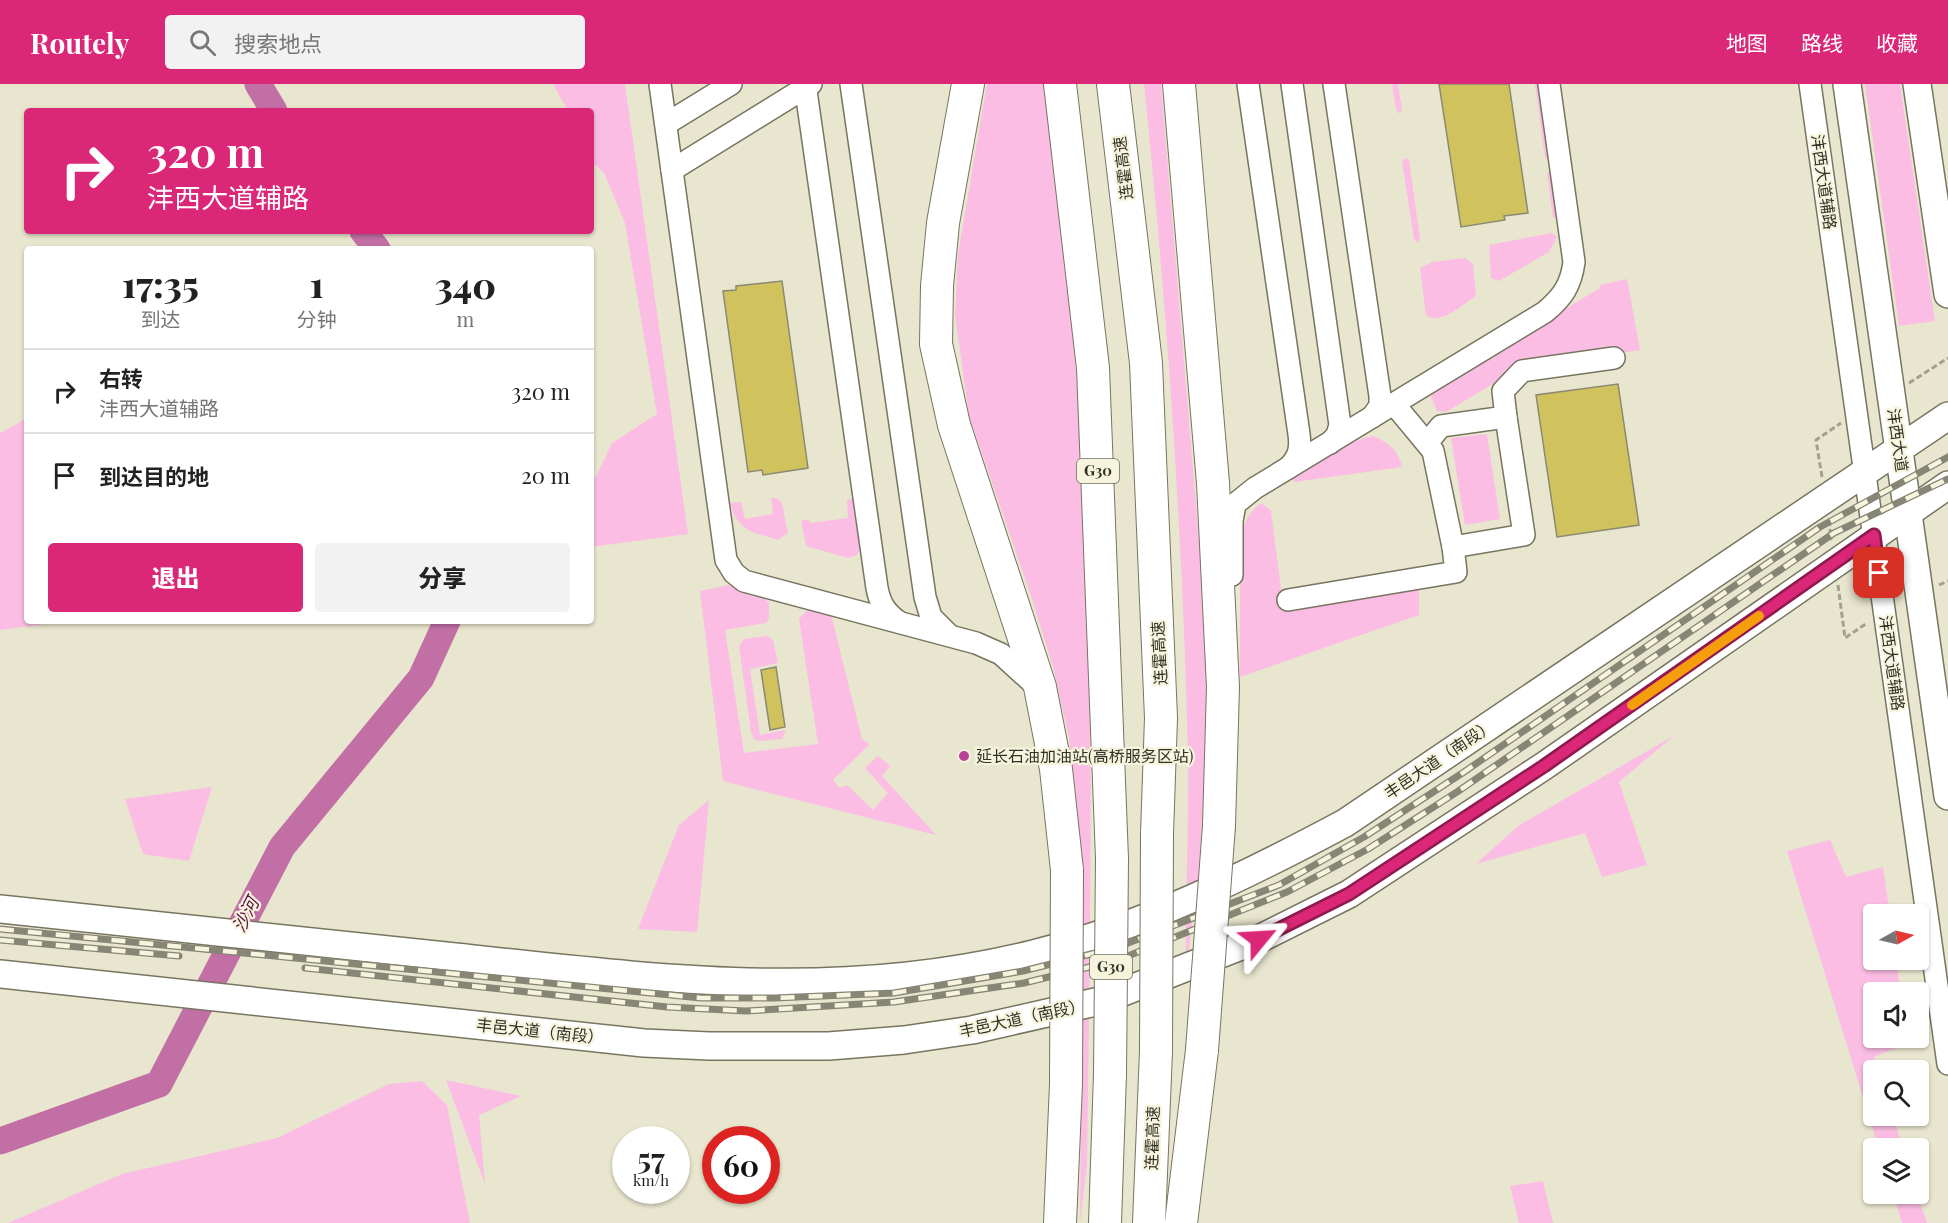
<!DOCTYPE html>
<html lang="zh">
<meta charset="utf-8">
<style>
:root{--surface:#fff;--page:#f2f2f2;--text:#222;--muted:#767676;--line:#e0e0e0;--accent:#db2777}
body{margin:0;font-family:"Playfair Display","Noto Sans SC",serif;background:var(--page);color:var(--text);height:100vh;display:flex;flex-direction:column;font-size:22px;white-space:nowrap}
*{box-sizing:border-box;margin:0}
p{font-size:20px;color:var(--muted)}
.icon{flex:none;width:33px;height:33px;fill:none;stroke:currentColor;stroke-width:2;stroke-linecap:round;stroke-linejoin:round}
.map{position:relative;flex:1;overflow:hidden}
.details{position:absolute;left:24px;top:162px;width:570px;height:378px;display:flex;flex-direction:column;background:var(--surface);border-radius:6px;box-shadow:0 2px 4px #0004}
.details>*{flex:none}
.top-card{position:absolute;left:24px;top:24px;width:570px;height:126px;border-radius:6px;box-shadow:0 2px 4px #0004;background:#db2777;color:#fff;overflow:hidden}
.needle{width:39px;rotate:82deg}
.tools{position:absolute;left:1863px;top:820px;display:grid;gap:12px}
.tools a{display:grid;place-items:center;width:66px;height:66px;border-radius:6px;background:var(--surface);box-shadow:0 2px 4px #0004;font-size:30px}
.speed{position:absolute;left:612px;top:1042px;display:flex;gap:12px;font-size:30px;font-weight:700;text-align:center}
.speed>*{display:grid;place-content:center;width:78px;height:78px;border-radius:50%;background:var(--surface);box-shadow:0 2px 4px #0004;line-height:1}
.speed small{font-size:15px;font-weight:400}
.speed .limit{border:9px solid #d22;background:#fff;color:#111}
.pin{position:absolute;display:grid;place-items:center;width:51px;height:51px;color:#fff;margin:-26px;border-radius:12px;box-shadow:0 3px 9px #0006}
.me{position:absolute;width:66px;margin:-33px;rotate:63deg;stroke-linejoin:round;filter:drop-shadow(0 0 4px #0008)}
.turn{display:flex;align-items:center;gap:21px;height:126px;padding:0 24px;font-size:27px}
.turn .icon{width:78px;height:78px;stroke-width:2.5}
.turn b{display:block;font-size:42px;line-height:51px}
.eta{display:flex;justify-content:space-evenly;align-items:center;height:102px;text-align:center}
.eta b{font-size:36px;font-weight:800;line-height:42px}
.button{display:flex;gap:12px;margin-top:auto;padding:12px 24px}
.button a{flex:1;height:69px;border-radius:6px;background:var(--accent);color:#fff;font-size:24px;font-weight:800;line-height:69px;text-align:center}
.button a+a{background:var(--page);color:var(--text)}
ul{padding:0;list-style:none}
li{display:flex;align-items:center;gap:18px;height:84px;padding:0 24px;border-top:2px solid var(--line)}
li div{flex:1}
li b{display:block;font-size:22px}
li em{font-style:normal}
header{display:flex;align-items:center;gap:36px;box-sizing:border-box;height:84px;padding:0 30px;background:var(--accent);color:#fff}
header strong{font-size:28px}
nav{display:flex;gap:33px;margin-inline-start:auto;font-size:21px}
.search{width:420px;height:54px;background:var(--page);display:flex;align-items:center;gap:15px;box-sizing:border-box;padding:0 21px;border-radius:6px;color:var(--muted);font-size:22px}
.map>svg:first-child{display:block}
.green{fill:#fbbde4}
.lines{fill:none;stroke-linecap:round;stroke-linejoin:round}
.river{stroke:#c26fa5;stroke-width:27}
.building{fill:#d0c25d;stroke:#8b8973;stroke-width:1.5}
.minor-casing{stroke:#77755f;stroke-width:24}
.major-casing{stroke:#77755f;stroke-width:30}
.highway-casing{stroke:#77755f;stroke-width:34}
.path{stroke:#a2a08e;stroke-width:3;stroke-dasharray:6 3;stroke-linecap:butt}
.minor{stroke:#fff;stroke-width:21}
.major{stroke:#fff;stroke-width:27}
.highway{stroke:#fff;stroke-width:32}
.rail-casing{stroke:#878575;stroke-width:7}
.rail{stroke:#f6f4dc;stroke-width:4.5;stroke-dasharray:14;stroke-linecap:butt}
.highway-bridge-casing{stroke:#77755f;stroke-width:34;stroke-linecap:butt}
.highway-bridge{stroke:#fff;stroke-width:32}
.route-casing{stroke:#8e194d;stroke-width:15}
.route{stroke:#db2777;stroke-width:10}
.slow{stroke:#f59e0b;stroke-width:10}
.poi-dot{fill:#b94196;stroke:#f6f4dc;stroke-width:2}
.labels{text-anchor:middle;stroke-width:4.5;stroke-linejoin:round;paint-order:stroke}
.shield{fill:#f6f4dc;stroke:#6d6c5e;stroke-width:1.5}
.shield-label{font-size:15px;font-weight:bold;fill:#323128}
.street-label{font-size:16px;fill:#323128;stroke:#f6f4dc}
.poi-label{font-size:16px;fill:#323128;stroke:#f6f4dc;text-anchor:start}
.water-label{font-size:18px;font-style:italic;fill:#5c1047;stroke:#f6f4dc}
</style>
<header>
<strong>Routely</strong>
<div class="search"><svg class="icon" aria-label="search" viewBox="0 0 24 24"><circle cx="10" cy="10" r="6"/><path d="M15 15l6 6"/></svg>搜索地点</div>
<nav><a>地图</a><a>路线</a><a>收藏</a></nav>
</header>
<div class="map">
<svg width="1948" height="1139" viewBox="0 0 1948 1139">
<rect width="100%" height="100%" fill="#e9e6cf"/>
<!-- green -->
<g class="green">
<path d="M553 0H625L688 450 591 463V403L612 359 657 330 625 139 604 89 591 77V27H568Z"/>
<path d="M987 0H1049C1070 196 1087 394 1090 592 1092 755 1089 919 1087 1082L1080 1139 1083 816 1069 653 1053 583 1032 515 969 332 955 231 958 170Z"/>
<path d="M1144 0H1161L1205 529 1207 669 1199 784 1186 889C1185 818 1189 746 1188 675 1183 450 1167 224 1144 0Z"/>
<path d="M1392 0H1398L1402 25 1400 30 1396 25Z"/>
<path d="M1535 0H1541L1550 75 1545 74Z"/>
<path d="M1865 0H1900L1935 237 1899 242Z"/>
<path d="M1405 74 1409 76 1420 155 1418 159 1414 155 1402 77Z"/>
<path d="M1551 86 1559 134 1557 135 1553 133 1547 89Z"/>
<path d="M1552 149 1557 153 1549 168 1499 197 1491 194 1489 161Z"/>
<path d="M1465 174 1473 180 1476 212C1462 221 1440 242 1426 231L1420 184 1432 178Z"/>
<path d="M1627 195 1640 266 1519 284 1446 328 1437 327 1431 313 1436 303 1600 204V201Z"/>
<path d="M24 336 27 340V537H68L0 546V349Z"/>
<path d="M1487 350 1500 435 1465 441 1451 354Z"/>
<path d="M1373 352C1389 359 1398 366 1402 383L1295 398 1292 395C1302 380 1355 354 1373 352Z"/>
<path d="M771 414H777L782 419 788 449 778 456C753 448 738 448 730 419L741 418 745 435 773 430Z"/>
<path d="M850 415 855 416 861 464 857 471 848 474 806 462 801 437 809 435 810 439 848 434 847 416Z"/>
<path d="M1262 419 1271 427 1283 521 1419 502V531L1240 593V453C1245 439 1249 426 1262 419Z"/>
<path d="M729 501 762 512 769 519V534L766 539 725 546 744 669 818 660 799 535 808 525 831 530 862 655 870 660 833 696 839 704 847 701 873 726 888 709 865 684 878 672 890 682 882 692 936 751 723 697 700 507Z"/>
<path d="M767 552 773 556 778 579 750 585 760 651 786 646 782 655 759 657 754 655 751 648 739 562 744 555Z"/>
<path d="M1675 651 1619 698 1647 781 1602 793 1585 749 1476 780 1518 742Z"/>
<path d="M212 703 189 777 143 770 125 715Z"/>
<path d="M709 716 697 848 638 845 679 741Z"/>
<path d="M1830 756 1846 793 1883 783 1890 831H1874V876H1896L1901 909H1874V954H1907L1908 959 1874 973 1878 987H1874V1032H1893L1903 1065H1879L1787 767Z"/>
<path d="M446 996 521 1012 479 1031 485 1100Z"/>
<path d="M422 997 447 1021 470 1139H8L122 1090 277 1054 389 1000Z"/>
<path d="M1543 1097 1553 1139H1519L1510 1102Z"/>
<path d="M1893 1110H1917L1927 1139H1902Z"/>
</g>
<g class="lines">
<!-- river -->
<g class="river">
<path d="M258 0 274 27"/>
<path d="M363 147 377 165"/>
<path d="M0 1057 159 1000 282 763 421 594 447 537"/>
</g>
</g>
<!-- building -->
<g class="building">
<path d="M1439 0H1509L1528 129 1504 132 1505 136 1461 143Z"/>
<path d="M782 197 808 384 763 391 762 386 748 388 723 207 736 206V202Z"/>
<path d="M1618 300 1639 441 1557 453 1536 311Z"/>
<path d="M776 583 785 643 770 646 761 586Z"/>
</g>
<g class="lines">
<!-- minor casing -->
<g class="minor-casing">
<g id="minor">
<path d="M660 0 726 476 734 489 744 497 976 559 1001 570 1034 600"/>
<path d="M805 0 877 504C880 520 886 529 899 538"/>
<path d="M851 0 925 513 931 533 948 550"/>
<path d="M1248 0 1299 350C1301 365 1299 373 1288 384"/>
<path d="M1292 0 1340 341 1337 351 1330 359"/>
<path d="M1334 0 1380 312V322L1372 333"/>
<path d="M1810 0 1948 980"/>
<path d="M666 40 731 0"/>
<path d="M672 86 811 0"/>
<path d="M1394 320 1433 367 1453 463 1524 451 1506 333 1441 342 1427 359"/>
<path d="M1506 333 1503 307 1522 287 1614 274"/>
<path d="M1232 491V437L1235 420 1255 404 1545 228C1563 213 1571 201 1574 178L1549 0"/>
<path d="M1288 516 1456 488 1453 463"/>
</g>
</g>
<!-- major casing -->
<g class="major-casing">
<g id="major">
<path d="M1847 0 1948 712"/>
<path d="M1917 0 1948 210"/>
<path d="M0 825C152 841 303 857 455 873 654 894 835 919 1033 870 1144 842 1244 793 1345 739L1948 332"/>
<path d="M0 890 644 959 709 962H829L904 956 972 946 1100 917 1259 855 1349 810 1544 682 1948 401"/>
</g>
</g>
<!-- highway casing -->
<g class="highway-casing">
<g id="highway">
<path d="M968 0 943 139 937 202 936 260 954 341 1040 603 1056 685 1067 786"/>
<path d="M1060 0 1093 284 1112 775"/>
<path d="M1113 0 1146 279 1161 634 1157 750"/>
<path d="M1179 0 1213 399 1223 603 1219 742"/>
<path d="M1060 1139 1066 1000"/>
<path d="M1105 1139 1110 990"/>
<path d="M1149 1139 1156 967"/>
<path d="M1181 1139 1202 966"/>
</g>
</g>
<!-- path -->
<g class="path">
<path d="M1909 299 1948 274"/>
<path d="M1822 393 1816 356 1841 339"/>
<path d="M1829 436 1831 456"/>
<path d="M1838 501 1845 554 1867 539"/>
<path d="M1939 501 1948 497"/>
</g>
<!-- minor -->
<use href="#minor" class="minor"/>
<!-- major -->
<use href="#major" class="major"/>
<!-- highway -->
<use href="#highway" class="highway"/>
<!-- rail casing -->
<g class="rail-casing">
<g id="rail">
<path d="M0 845 701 914H774L894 909 1023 887 1115 864 1279 801 1364 753 1464 688 1820 443 1948 373"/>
<path d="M0 856 179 872"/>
<path d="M305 884 667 923 746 927 894 918 1024 899 1118 876 1287 808 1368 765 1457 708 1834 449 1948 395"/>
</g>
</g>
<!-- rail -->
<use href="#rail" class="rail"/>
<!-- highway-bridge casing -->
<g class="highway-bridge-casing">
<g id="highway-bridge">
<path d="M1202 966 1219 742"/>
<path d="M1156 967 1157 750"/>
<path d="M1110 990 1112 775"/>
<path d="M1066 1000 1067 786"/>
</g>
</g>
<!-- highway-bridge -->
<use href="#highway-bridge" class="highway-bridge"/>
</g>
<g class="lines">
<!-- route casing -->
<g class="route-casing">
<path id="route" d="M1259 855 1349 810 1544 682 1874 451 1879 489"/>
</g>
<!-- route -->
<use href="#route" class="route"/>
<!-- slow -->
<path class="slow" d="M1632 621 1759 532"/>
</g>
<!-- markers -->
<circle class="poi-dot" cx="964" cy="672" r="6"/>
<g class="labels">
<!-- shield labels -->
<g class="shield">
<rect x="1077" y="375" width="42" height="24" rx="4.5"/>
<rect x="1090" y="871" width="42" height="24" rx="4.5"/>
</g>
<g class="shield-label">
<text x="1098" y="392">G30</text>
<text x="1111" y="888">G30</text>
</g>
<!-- street labels -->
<g class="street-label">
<text transform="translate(1123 84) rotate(-97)" y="6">连霍高速</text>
<text transform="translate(1824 98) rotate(82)" y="6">沣西大道辅路</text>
<text transform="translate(1898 356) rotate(82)" y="6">沣西大道</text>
<text transform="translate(1159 569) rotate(-93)" y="6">连霍高速</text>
<text transform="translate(1892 579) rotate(82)" y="6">沣西大道辅路</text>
<text transform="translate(1439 675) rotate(-34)" y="6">丰邑大道（南段）</text>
<text transform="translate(1022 934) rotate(-12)" y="6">丰邑大道（南段）</text>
<text transform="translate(540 947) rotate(6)" y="6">丰邑大道（南段）</text>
<text transform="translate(1152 1054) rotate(-88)" y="6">连霍高速</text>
</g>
<!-- poi labels -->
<g class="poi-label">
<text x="976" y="678">延长石油加油站(高桥服务区站)</text>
</g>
<!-- water labels -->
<g class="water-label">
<text transform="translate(246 831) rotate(-63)" y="6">沙河</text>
</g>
</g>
</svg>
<div class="tools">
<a><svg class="needle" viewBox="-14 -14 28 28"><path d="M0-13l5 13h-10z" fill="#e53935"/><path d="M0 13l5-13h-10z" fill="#767676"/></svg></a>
<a><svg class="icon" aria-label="sound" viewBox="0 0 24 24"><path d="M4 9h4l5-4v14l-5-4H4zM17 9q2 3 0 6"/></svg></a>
<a><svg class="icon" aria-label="search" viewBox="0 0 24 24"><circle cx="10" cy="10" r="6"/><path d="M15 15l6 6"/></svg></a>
<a><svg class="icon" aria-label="layers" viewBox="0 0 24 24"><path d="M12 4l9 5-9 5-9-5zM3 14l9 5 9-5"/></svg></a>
</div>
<div class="speed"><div>57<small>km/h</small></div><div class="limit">60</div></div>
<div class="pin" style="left:1879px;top:489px;background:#d93025"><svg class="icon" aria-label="arrive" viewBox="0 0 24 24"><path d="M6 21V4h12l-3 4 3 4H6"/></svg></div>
<svg class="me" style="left:1259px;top:855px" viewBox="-20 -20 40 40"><path d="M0-17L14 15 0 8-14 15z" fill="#db2777" stroke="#fff" stroke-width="4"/></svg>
<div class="top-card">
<div class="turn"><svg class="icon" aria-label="right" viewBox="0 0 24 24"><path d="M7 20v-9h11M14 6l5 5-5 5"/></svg><div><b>320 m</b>沣西大道辅路</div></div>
</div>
<section class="details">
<div class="eta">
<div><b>17:35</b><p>到达</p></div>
<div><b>1</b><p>分钟</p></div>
<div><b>340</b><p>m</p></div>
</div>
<ul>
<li><svg class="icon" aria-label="right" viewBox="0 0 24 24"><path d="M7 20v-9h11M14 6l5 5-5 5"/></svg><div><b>右转</b><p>沣西大道辅路</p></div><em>320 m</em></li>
<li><svg class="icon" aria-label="arrive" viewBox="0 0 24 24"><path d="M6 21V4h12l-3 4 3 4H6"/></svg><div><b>到达目的地</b></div><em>20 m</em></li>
</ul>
<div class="button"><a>退出</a><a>分享</a></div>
</section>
</div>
